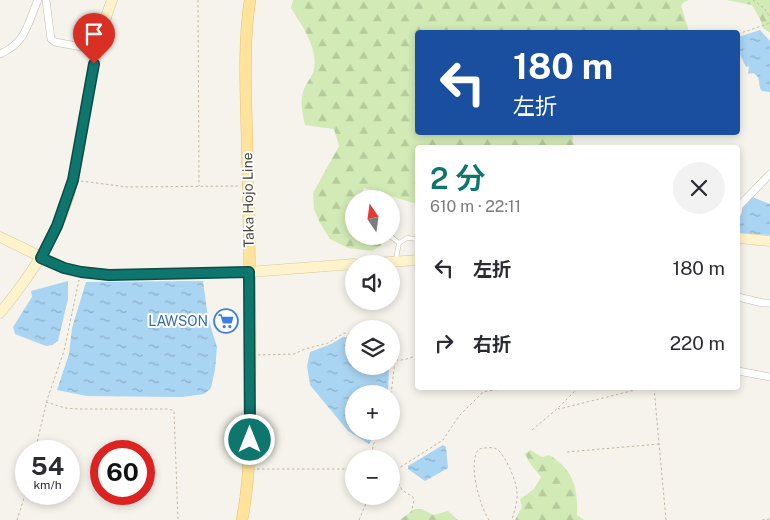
<!DOCTYPE html>
<html lang="ja">
<meta charset="utf-8">
<style>
:root{--surface:#fff;--page:#f2f2f3;--text:#2b2b33;--muted:#7c7c81;--accent:#0f766e}
body{margin:0;font-family:"Public Sans","Noto Sans JP",sans-serif;background:var(--page);color:var(--text);height:100vh;display:flex;flex-direction:column;font-size:19px;white-space:nowrap}
*{box-sizing:border-box;margin:0}
p{font-size:16px;color:var(--muted)}
.icon{flex:none;width:28px;height:28px;fill:none;stroke:currentColor;stroke-width:2;stroke-linecap:round;stroke-linejoin:round}
.map{position:relative;flex:1;overflow:hidden}
.sheet{position:absolute;left:415px;top:145px;width:325px;height:245px;display:flex;flex-direction:column;background:var(--surface);border-radius:5px;box-shadow:0 2px 8px #0003}
.sheet>*{flex:none}
.guide{position:absolute;left:415px;top:30px;width:325px;height:105px;border-radius:5px;box-shadow:0 2px 8px #0003;background:#1a4fa0;color:#fff;overflow:hidden}
.needle{width:32px;rotate:347deg}
.controls{position:absolute;left:345px;top:190px;display:grid;gap:10px}
.controls a{display:grid;place-items:center;width:55px;height:55px;border-radius:50%;background:var(--surface);box-shadow:0 2px 8px #0003;font-size:25px}
.speed{position:absolute;left:15px;top:440px;display:flex;gap:10px;font-size:25px;font-weight:700;text-align:center}
.speed>*{display:grid;place-content:center;width:65px;height:65px;border-radius:50%;background:var(--surface);box-shadow:0 2px 8px #0003;line-height:1}
.speed small{font-size:12px;font-weight:400}
.speed .limit{border:8px solid #d22;background:#fff;color:#111}
.pin{position:absolute;display:grid;place-items:center;width:42px;height:42px;color:#fff;margin:-51px -21px;border-radius:50% 50% 50% 0;rotate:-45deg;box-shadow:0 0 5px #0007}
.pin .icon{rotate:45deg}
.me{position:absolute;width:55px;margin:-28px;rotate:0deg;stroke-linejoin:round;filter:drop-shadow(0 0 4px #0008)}
.turn{display:flex;align-items:center;gap:18px;height:105px;padding:0 15px;font-size:22px}
.turn .icon{width:65px;height:65px;stroke-width:2.5}
.turn b{display:block;font-size:35px;line-height:42px}
.round{display:grid;place-items:center;flex:none;width:52px;height:52px;border-radius:26px;background:var(--page)}
.headline{display:flex;align-items:center;justify-content:space-between;height:85px;padding:0 15px}
h1{font-size:30px;font-weight:600;line-height:38px;color:var(--accent)}
ul{padding:0;list-style:none}
li{display:flex;align-items:center;gap:15px;height:75px;padding:0 15px}
li div{flex:1}
li b{display:block;font-size:19px}
li em{font-style:normal}
.map>svg:first-child{display:block}
.forest{fill:url(#forest-firs)}
.water{fill:url(#water-ripples)}
.lines{fill:none;stroke-linecap:round;stroke-linejoin:round}
.lane-casing{stroke:#c2bbae;stroke-width:5}
.street-casing{stroke:#c2bbae;stroke-width:8}
.secondary-casing{stroke:#d6c79b;stroke-width:11}
.primary-casing{stroke:#e6c16a;stroke-width:12}
.path{stroke:#c4b79f;stroke-width:1;stroke-dasharray:2.5 2.5;stroke-linecap:butt}
.lane{stroke:#fff;stroke-width:4}
.street{stroke:#fff;stroke-width:7}
.secondary{stroke:#fff3cd;stroke-width:10}
.primary{stroke:#ffe39c;stroke-width:11}
.route-casing{stroke:#0a4d48;stroke-width:12}
.route{stroke:#0f766e;stroke-width:9}
.labels{text-anchor:middle;stroke-width:4;stroke-linejoin:round;paint-order:stroke}
.street-label{font-size:14px;fill:#4b4439;stroke:#fff}
.shop-label{font-size:14px;fill:#366cbe;stroke:#fff;text-anchor:end}
</style>
<div class="map">
<svg width="770" height="520" viewBox="0 0 770 520">
<defs>
<pattern id="forest-firs" width="22" height="20" patternUnits="userSpaceOnUse" patternTransform="scale(1.25)"><rect width="22" height="20" fill="#d2eab5"/><path d="M5 1l3.5 6h-7zM16 11l3.5 6h-7z" fill="#b6ca9c"/></pattern>
<pattern id="water-ripples" width="26" height="14" patternUnits="userSpaceOnUse" patternTransform="scale(1.25)"><rect width="26" height="14" fill="#a9d4f2"/><path d="M2 4q2-2 4 0t4 0M15 11q2-2 4 0t4 0" fill="none" stroke="#8caec5"/></pattern>
</defs>
<rect width="100%" height="100%" fill="#f6f3ec"/>
<!-- forest -->
<g class="forest">
<path d="M293 0H689L684 2 681 5 689 32H418V132L572 133 574 147 418 148 417 204 364 188 359 199H354V208L350 215 354 218V236H373L382 245 372 251 348 248 330 239 320 223 314 209 313 193 339 146 334 129 305 125C302 111 299 100 305 87 308 81 313 75 314 69 318 48 302 25 291 8Z"/>
<path d="M726 0H770V33L763 28 760 19 752 5Z"/>
<path d="M530 450 542 457 549 455C574 470 578 488 577 515L584 520H515L522 507 520 499 534 489 541 477 531 465 525 454Z"/>
<path d="M414 509H422L433 515 448 511 458 520H400Z"/>
</g>
<!-- water -->
<g class="water">
<path d="M760 30 770 41V92L762 91C757 85 762 77 753 73L748 74 749 66 746 67 738 50V37Z"/>
<path d="M752 197 770 204V235L738 233C737 216 741 209 752 197Z"/>
<path d="M68 281V299L58 341 52 345 46 346 15 334 13 327 32 297 31 291Z"/>
<path d="M203 281 208 318 217 347 215 370 211 388 208 391 204 394 182 397 87 396 57 390 69 354 72 328 86 282Z"/>
<path d="M343 337H349L354 339V366H389V368L388 394H354V431H377L369 444 348 431 310 385 307 366 310 352 331 344Z"/>
<path d="M443 445 446 447 448 468 425 481 408 469V466Z"/>
</g>
<g class="lines">
<!-- lane casing -->
<g class="lane-casing">
<g id="lane">
<path d="M390 236 399 243 396 259"/>
<path d="M399 243 407 238 418 239"/>
</g>
</g>
<!-- street casing -->
<g class="street-casing">
<g id="street">
<path d="M46 0 51 39 55 42 97 50"/>
<path d="M0 54C27 42 27 24 38 0"/>
<path d="M738 213 739 206 770 174"/>
<path d="M738 297 763 303H770"/>
<path d="M738 371 770 377"/>
</g>
</g>
<!-- secondary casing -->
<g class="secondary-casing">
<g id="secondary">
<path d="M0 237 64 268 81 272 109 275 249 272 354 264"/>
<path d="M738 238 770 241"/>
<path d="M362 264 418 260"/>
<path d="M0 313C32 274 62 230 73 180 86 120 90 58 112 0"/>
</g>
</g>
<!-- primary casing -->
<g class="primary-casing">
<path id="primary" d="M242 520C251 474 250 426 250 380 251 300 249 220 247 140 246 95 243 44 250 0"/>
</g>
<!-- path -->
<g class="path">
<path d="M198 0 199 186"/>
<path d="M753 0 765 9 770 17"/>
<path d="M738 34 770 23"/>
<path d="M81 181 127 187 239 186"/>
<path d="M258 355 294 354 305 349 328 343 344 333 354 335"/>
<path d="M391 358C399 363 409 358 418 355"/>
<path d="M654 388 666 520"/>
<path d="M391 394 395 361"/>
<path d="M46 402 65 408 77 409H169L174 411 178 520"/>
<path d="M558 408 559 409 643 388"/>
<path d="M532 430 558 408 578 388"/>
<path d="M35 451 47 400 64 351 79 280"/>
<path d="M567 452 659 444"/>
<path d="M375 459C369 447 375 442 380 431"/>
<path d="M257 469H354"/>
<path d="M391 470 399 468 443 440 459 416 482 393 487 391 510 388"/>
<path d="M391 470 402 490 413 497 414 501 411 513"/>
<path d="M17 520 26 492"/>
<path d="M359 520 369 496"/>
<path d="M489 520C480 507 467 462 479 449 485 448 493 446 498 450 506 457 517 482 517 493 518 502 514 511 512 520"/>
<path d="M762 520 770 519"/>
</g>
<!-- lane -->
<use href="#lane" class="lane"/>
<!-- street -->
<use href="#street" class="street"/>
<!-- secondary -->
<use href="#secondary" class="secondary"/>
<!-- primary -->
<use href="#primary" class="primary"/>
</g>
<g class="lines">
<!-- route casing -->
<g class="route-casing">
<path id="route" d="M94 64 73 180 57 226 41 258 64 268 81 272 109 275 249 272 250 440"/>
</g>
<!-- route -->
<use href="#route" class="route"/>
</g>
<!-- icons -->
<defs>
<g id="supermarket-ring" transform="scale(1.25)"><circle r="9.5" fill="#fff" stroke="#3f7fe0" stroke-width="1.5"/><path d="M-6-5.5h2.5l.6 2H6L4.5 2H-2.5L-4.4-4H-6ZM-1.5 3.2a1.3 1.3 0 1 0 .1 0ZM3 3.2a1.3 1.3 0 1 0 .1 0Z" fill="#3f7fe0"/></g>
</defs>
<g fill-rule="evenodd">
<use href="#supermarket-ring" x="226" y="321"/>
</g>
<g class="labels">
<!-- street labels -->
<g class="street-label">
<text transform="translate(248 200) rotate(-91)" y="5">Taka Hojo Line</text>
</g>
<!-- shop labels -->
<g class="shop-label">
<text x="208" y="326">LAWSON</text>
</g>
</g>
</svg>
<div class="controls">
<a><svg class="needle" viewBox="-14 -14 28 28"><path d="M0-13l5 13h-10z" fill="#e53935"/><path d="M0 13l5-13h-10z" fill="#7c7c81"/></svg></a>
<a><svg class="icon" aria-label="sound" viewBox="0 0 24 24"><path d="M4 9h4l5-4v14l-5-4H4zM17 9q2 3 0 6"/></svg></a>
<a><svg class="icon" aria-label="layers" viewBox="0 0 24 24"><path d="M12 4l9 5-9 5-9-5zM3 14l9 5 9-5"/></svg></a>
<a>+</a>
<a>−</a>
</div>
<div class="speed"><div>54<small>km/h</small></div><div class="limit">60</div></div>
<div class="pin" style="left:94px;top:64px;background:#d93025"><svg class="icon" aria-label="arrive" viewBox="0 0 24 24"><path d="M6 21V4h12l-3 4 3 4H6"/></svg></div>
<svg class="me" style="left:250px;top:440px" viewBox="-20 -20 40 40"><circle r="17" fill="#0f766e" stroke="#fff" stroke-width="3"/><path d="M0-11L8 9 0 5-8 9z" fill="#fff"/></svg>
<div class="guide">
<div class="turn"><svg class="icon" aria-label="left" viewBox="0 0 24 24"><path d="M17 20v-9H6M10 6l-5 5 5 5"/></svg><div><b>180 m</b>左折</div></div>
</div>
<section class="sheet">
<div class="headline"><div><h1>2 分</h1><p>610 m · 22:11</p></div><a class="round"><svg class="icon" aria-label="close" viewBox="0 0 24 24"><path d="M6 6l12 12M18 6L6 18"/></svg></a></div>
<ul>
<li><svg class="icon" aria-label="left" viewBox="0 0 24 24"><path d="M17 20v-9H6M10 6l-5 5 5 5"/></svg><div><b>左折</b></div><em>180 m</em></li>
<li><svg class="icon" aria-label="right" viewBox="0 0 24 24"><path d="M7 20v-9h11M14 6l5 5-5 5"/></svg><div><b>右折</b></div><em>220 m</em></li>
</ul>
</section>
</div>
